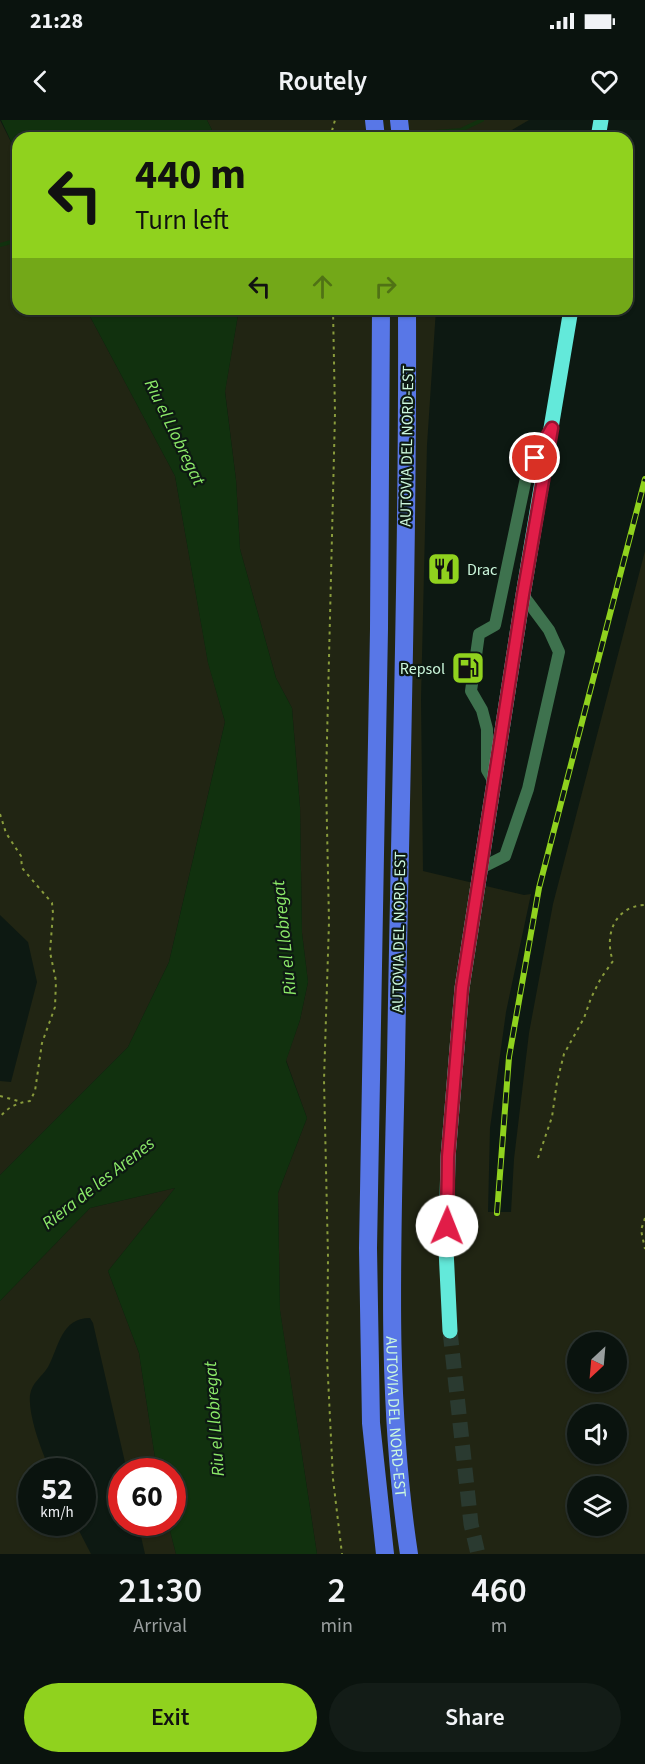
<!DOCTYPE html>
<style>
:root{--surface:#0a130e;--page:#131c17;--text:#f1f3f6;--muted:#999e9e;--line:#2a322e;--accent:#90d21e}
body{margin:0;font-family:"Source Sans 3",sans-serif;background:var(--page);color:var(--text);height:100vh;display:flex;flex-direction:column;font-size:22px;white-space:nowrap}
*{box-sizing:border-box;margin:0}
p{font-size:20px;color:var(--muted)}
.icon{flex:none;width:33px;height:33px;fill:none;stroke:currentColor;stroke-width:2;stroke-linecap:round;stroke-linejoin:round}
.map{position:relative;height:1434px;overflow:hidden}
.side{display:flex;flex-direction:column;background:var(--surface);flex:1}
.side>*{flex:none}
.guide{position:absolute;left:12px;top:12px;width:621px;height:183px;border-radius:18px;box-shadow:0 2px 4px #0004,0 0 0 2px var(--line);background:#90d21e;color:#111;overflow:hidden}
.needle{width:39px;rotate:206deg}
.fabs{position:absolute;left:567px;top:1212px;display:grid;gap:12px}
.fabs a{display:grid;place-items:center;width:60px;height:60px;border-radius:50%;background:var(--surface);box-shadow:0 2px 4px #0004,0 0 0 2px var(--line);font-size:30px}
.speed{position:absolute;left:18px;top:1338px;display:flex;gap:12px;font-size:30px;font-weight:700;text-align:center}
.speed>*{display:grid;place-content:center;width:78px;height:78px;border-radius:50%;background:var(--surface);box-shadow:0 2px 4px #0004,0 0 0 2px var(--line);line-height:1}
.speed small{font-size:15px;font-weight:400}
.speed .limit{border:9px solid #d22;background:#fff;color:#111}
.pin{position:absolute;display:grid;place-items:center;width:51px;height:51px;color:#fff;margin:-26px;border:3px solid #fff;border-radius:50%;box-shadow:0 2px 6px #0007}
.me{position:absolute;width:66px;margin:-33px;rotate:1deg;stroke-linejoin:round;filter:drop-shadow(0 0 4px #0008)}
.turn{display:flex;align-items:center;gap:21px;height:126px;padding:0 24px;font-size:27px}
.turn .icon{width:78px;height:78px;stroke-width:2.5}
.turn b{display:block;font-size:42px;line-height:51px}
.lanes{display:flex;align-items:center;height:57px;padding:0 24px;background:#0003;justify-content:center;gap:30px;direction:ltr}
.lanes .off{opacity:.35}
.eta{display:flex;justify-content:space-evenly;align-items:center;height:102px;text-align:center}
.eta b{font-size:36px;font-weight:600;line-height:42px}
.button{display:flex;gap:12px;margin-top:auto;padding:12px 24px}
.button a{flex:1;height:69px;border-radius:36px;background:var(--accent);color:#111;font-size:24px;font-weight:600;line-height:69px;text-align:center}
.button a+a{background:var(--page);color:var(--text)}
.status{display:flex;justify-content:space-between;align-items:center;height:42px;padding:0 30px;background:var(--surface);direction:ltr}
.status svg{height:16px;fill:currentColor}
header{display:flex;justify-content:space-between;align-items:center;height:78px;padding:0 24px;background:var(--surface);font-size:27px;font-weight:600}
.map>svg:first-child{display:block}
.green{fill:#212513;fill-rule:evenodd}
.water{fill:#11310e}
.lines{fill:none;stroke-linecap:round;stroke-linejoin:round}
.stream{stroke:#11310e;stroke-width:4}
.major-tunnel{stroke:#2a3a30;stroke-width:15;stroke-dasharray:15 8;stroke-linecap:butt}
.path{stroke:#899c3c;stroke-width:2;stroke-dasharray:3 4.5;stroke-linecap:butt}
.minor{stroke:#3e724e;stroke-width:12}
.major{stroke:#63e9da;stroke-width:15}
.highway{stroke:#5877e7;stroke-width:18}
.rail-casing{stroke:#90d21e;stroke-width:6}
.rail{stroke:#0d1912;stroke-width:4;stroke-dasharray:11;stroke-linecap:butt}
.route-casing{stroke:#92132f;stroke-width:15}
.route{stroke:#e11d48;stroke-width:10}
.labels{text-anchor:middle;stroke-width:4.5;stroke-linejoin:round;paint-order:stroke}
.street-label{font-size:16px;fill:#ccf8dd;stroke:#0d1912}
.poi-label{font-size:16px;fill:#ccf8dd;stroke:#0d1912;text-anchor:start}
.water-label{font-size:18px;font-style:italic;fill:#8cea69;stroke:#0d1912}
</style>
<div class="status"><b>21:28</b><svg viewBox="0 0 49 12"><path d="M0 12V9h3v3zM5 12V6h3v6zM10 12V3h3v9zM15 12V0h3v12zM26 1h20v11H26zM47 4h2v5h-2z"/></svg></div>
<header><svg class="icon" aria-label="back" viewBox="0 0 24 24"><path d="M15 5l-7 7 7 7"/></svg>Routely<svg class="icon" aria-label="heart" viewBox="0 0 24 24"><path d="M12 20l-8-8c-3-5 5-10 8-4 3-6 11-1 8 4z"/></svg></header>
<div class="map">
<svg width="645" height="1434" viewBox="0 0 645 1434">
<rect width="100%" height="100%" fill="#0d1912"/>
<!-- green -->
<g class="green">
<path d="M0 0 18 36V189H86L175 356 208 542 225 602 169 842 128 927 0 1055V961L11 962 37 862 28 822 0 795Z"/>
<path d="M207 0H529L498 18H216Z"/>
<path d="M239 189H436L427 325 421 579 423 751 524 775 531 774 506 892 490 1008 488 1092H511L514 1039 529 913 553 784 645 431V1434H317L280 1191 278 1073 307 998 286 940 300 900 308 862 302 813 300 687 292 588 276 558 240 429 236 360 225 271ZM578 1222H616V1262H578ZM578 1294H616V1334H578ZM578 1366H616V1406H578Z"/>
<path d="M175 1068 108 1151 139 1233 157 1351H127L93 1203 90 1198C61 1198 59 1227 48 1247 42 1257 32 1262 30 1275 28 1295 42 1333 51 1351L32 1352V1402L75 1403 91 1434H0V1181L90 1088Z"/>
<path d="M138 1403H168L176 1434H145Z"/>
</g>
<!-- water -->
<g class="water">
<path d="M1 0H207L216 18H18V36Z"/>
<path d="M86 189H239L225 272 236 360 240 429 276 558 292 588 300 687 302 813 308 862 300 900 286 941 307 998 278 1073 280 1190 317 1434H176L168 1403 172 1402V1352L157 1351 139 1233 108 1151 175 1068 90 1088 0 1181V1055L128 927 169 842 225 602 208 543 175 356Z"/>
</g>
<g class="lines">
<!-- stream -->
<g class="stream">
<path d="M436 12 461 10 482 0"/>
<path d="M0 125 18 120"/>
</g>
<!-- major-tunnel -->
<path class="major-tunnel" d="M450 1211 471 1404 478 1434"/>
<!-- path -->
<g class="path">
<path d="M330 18 335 0"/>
<path d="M333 189 335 293 326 660 329 802 324 960 328 1137 327 1237 333 1359 342 1434"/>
<path d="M0 694 6 713 21 736 22 748 52 783 53 793 50 832 56 861 55 887 42 923 35 971 30 981C17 983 8 987 0 997"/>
<path d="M0 976 22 982"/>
<path d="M538 1038 552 997 557 962 564 934 584 898 591 878 601 858 613 841C604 816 614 786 645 785"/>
<path d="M645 1098 641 1110 645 1129"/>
</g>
<!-- minor -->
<g class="minor">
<path d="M494 662 487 650V609L482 590 471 571 479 514 495 505 527 353 547 316"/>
<path d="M479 749 505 736 528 669 559 532 549 510 523 475"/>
</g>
<!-- major -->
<g class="major">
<path d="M598 18 601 0"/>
<path d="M450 1211 446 1129 448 1037 462 868 523 475 571 189"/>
</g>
<!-- highway -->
<g class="highway">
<path d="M374 0 376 18"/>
<path d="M399 0 401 18"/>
<path d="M381 189 379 509 368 1128 371 1303 385 1434"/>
<path id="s1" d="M407 189C408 439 400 690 396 940 393 1105 384 1271 409 1434"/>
</g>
<!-- rail casing -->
<g class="rail-casing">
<path id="rail" d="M497 1093 509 937 539 768 645 359"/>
</g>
<!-- rail -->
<use href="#rail" class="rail"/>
</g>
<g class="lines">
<!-- route casing -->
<g class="route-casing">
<path id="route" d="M447 1106 448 1037 462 868 523 475 552 308 535 338"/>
</g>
<!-- route -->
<use href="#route" class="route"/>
</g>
<!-- icons -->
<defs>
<g id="restaurant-square" transform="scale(1.725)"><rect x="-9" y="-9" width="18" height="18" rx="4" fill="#90d21e" stroke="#0d1912"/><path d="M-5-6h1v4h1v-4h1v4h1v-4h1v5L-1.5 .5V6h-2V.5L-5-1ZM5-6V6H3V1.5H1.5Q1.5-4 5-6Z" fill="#111"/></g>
<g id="fuel-square" transform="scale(1.725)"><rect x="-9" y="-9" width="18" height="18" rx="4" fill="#90d21e" stroke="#0d1912"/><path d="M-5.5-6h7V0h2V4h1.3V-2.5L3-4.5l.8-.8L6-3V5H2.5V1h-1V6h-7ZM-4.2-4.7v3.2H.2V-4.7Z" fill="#111"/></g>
</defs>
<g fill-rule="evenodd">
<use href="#restaurant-square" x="444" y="449"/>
<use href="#fuel-square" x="468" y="548"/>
</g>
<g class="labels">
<!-- street labels -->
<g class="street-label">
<text transform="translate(406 326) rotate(-89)" y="6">AUTOVIA DEL NORD-EST</text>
<text transform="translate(398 812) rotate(-89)" y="6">AUTOVIA DEL NORD-EST</text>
<text dy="6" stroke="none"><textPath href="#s1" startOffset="1108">AUTOVIA DEL NORD-EST</textPath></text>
</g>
<!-- poi labels -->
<g class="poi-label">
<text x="467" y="455">Drac</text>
<text x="445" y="554" text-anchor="end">Repsol</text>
</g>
<!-- water labels -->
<g class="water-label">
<text transform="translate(175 312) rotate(64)" y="6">Riu el Llobregat</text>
<text transform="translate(284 818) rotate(-96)" y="6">Riu el Llobregat</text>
<text transform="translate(98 1063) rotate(-38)" y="6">Riera de les Arenes</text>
<text transform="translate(214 1299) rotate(-94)" y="6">Riu el Llobregat</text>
</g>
</g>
</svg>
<div class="fabs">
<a><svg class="needle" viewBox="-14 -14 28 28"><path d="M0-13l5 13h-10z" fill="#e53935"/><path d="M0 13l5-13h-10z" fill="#999e9e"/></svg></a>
<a><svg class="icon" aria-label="sound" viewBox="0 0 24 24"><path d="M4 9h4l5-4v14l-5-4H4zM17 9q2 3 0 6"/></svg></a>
<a><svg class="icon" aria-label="layers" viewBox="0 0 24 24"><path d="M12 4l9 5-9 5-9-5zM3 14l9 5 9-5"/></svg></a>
</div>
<div class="speed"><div>52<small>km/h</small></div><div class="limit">60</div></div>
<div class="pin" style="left:535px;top:338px;background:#d93025"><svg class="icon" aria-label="arrive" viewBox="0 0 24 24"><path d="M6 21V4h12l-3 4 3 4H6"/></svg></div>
<svg class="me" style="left:447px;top:1106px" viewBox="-20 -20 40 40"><circle r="19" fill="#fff"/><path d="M0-13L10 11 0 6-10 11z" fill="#e11d48"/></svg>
<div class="guide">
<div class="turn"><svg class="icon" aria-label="left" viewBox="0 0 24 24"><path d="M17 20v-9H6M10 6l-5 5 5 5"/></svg><div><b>440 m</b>Turn left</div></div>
<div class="lanes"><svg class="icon" aria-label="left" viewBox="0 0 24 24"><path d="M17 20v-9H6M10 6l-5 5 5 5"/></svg><svg class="icon off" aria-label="ahead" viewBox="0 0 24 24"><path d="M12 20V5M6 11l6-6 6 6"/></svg><svg class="icon off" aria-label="right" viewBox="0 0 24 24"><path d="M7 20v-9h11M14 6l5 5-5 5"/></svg></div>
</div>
</div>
<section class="side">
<div class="eta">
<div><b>21:30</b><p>Arrival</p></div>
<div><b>2</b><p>min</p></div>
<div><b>460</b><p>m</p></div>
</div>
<div class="button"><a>Exit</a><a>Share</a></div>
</section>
